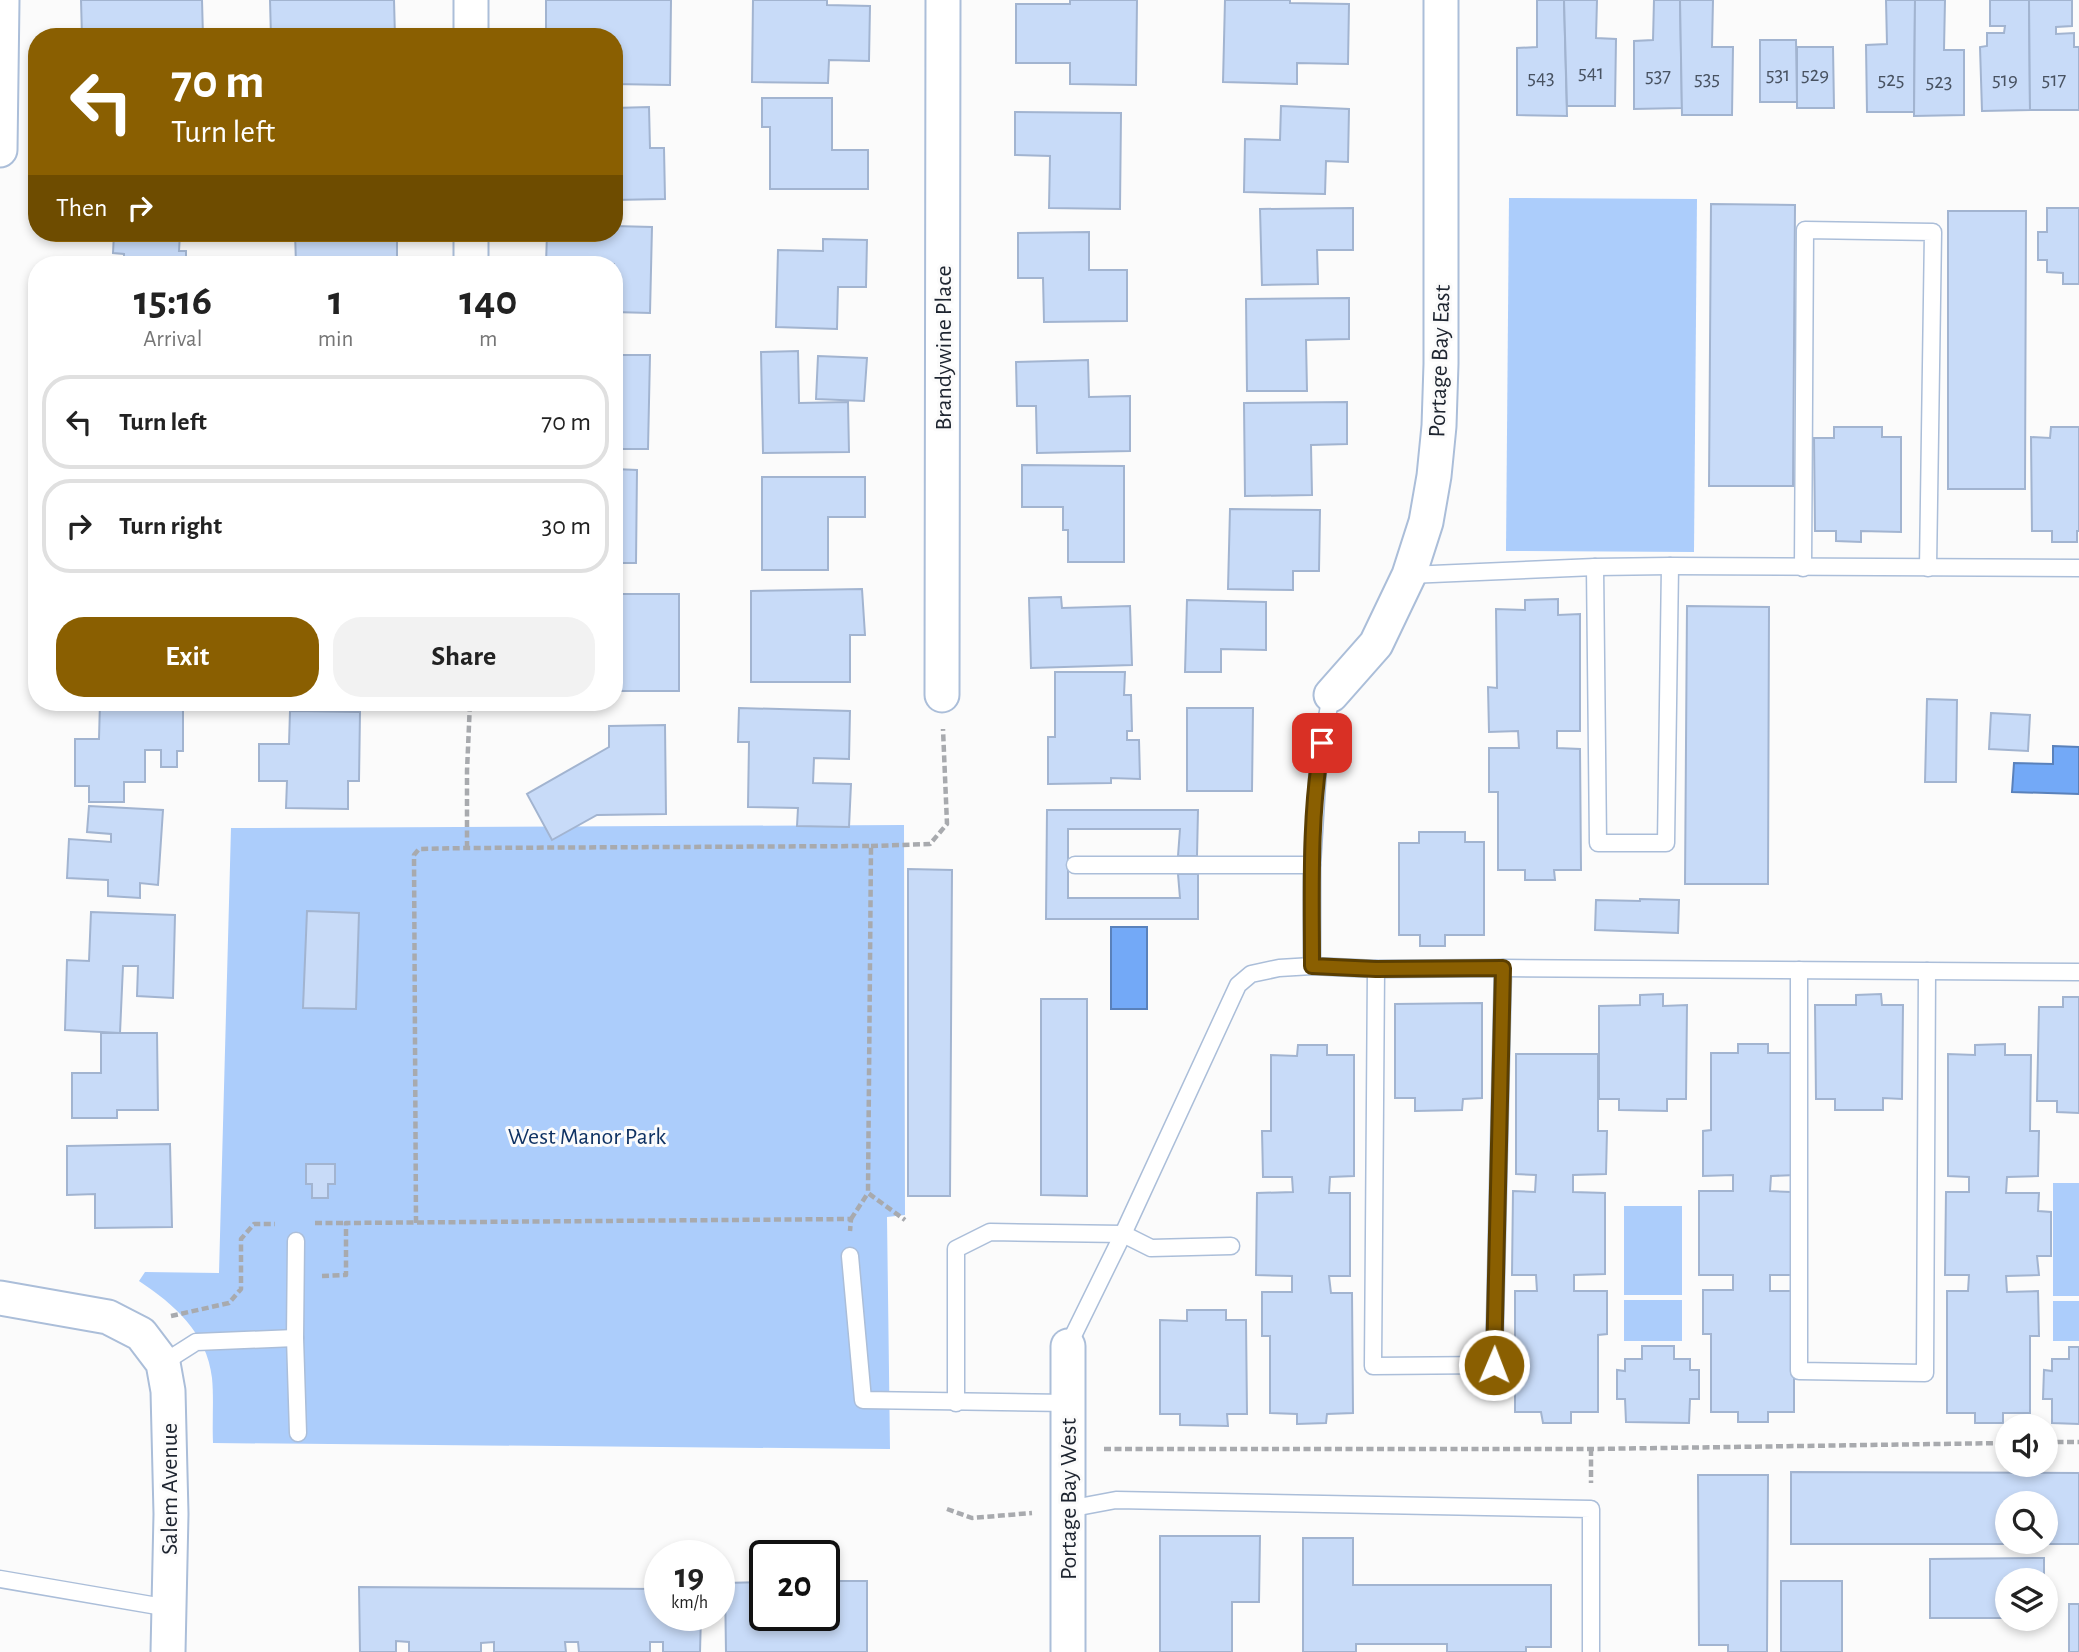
<!DOCTYPE html>
<style>
:root{--surface:#fff;--page:#f2f2f2;--text:#222;--muted:#767676;--line:#e0e0e0;--accent:#8a5f01}
body{margin:0;font-family:"Alegreya Sans",sans-serif;background:var(--page);color:var(--text);height:100vh;display:flex;flex-direction:column;font-size:26px;white-space:nowrap}
*{box-sizing:border-box;margin:0}
p{font-size:23px;color:var(--muted)}
.icon{flex:none;width:38px;height:38px;fill:none;stroke:currentColor;stroke-width:2;stroke-linecap:round;stroke-linejoin:round}
.map{position:relative;flex:1;overflow:hidden}
.drawer{position:absolute;left:28px;top:256px;width:595px;height:455px;display:flex;flex-direction:column;background:var(--surface);border-radius:28px;box-shadow:0 4px 10px #0003}
.drawer>*{flex:none}
.top-card{position:absolute;left:28px;top:28px;width:595px;height:214px;border-radius:28px;box-shadow:0 4px 10px #0003;background:#8a5f01;color:#fff;overflow:hidden}
.tools{position:absolute;left:1995px;top:1414px;display:grid;gap:14px}
.tools a{display:grid;place-items:center;width:63px;height:63px;border-radius:50%;background:var(--surface);box-shadow:0 4px 10px #0003;font-size:35px}
.speed{position:absolute;left:644px;top:1540px;display:flex;gap:14px;font-size:35px;font-weight:700;text-align:center}
.speed>*{display:grid;place-content:center;width:91px;height:91px;border-radius:50%;background:var(--surface);box-shadow:0 4px 10px #0003;line-height:1}
.speed small{font-size:18px;font-weight:400}
.speed .limit{border:4px solid #111;border-radius:10px;background:#fff;color:#111}
.pin{position:absolute;display:grid;place-items:center;width:60px;height:60px;color:#fff;margin:-30px;border-radius:14px;box-shadow:0 4px 10px #0006}
.me{position:absolute;width:77px;margin:-38px;rotate:1deg;stroke-linejoin:round;filter:drop-shadow(0 0 5px #0008)}
.turn{display:flex;align-items:center;gap:24px;height:147px;padding:0 28px;font-size:32px}
.turn .icon{width:91px;height:91px;stroke-width:2.5}
.turn b{display:block;font-size:49px;line-height:60px}
.then{display:flex;align-items:center;height:66px;padding:0 28px;background:#0003;gap:14px;font-size:26px}
.eta{display:flex;justify-content:space-evenly;align-items:center;height:119px;text-align:center}
.eta b{font-size:42px;font-weight:600;line-height:49px}
.primary-button{display:flex;gap:14px;margin-top:auto;padding:14px 28px}
.primary-button a{flex:1;height:80px;border-radius:28px;background:var(--accent);color:#fff;font-size:28px;font-weight:600;line-height:80px;text-align:center}
.primary-button a+a{background:var(--page);color:var(--text)}
ul{padding:0;list-style:none}
li{display:flex;align-items:center;gap:21px;height:94px;margin:0 14px 10px;padding:0 14px;border:4px solid var(--line);border-radius:28px}
li div{flex:1}
li b{display:block;font-size:26px}
li em{font-style:normal}
.map>svg:first-child{display:block}
.green{fill:#accdfb}
.water{fill:#73a9f7;stroke:#5981bb;stroke-width:2}
.building{fill:#c8dbf8;stroke:#a2b4d0;stroke-width:2;fill-rule:evenodd}
.lines{fill:none;stroke-linecap:round;stroke-linejoin:round}
.service-casing{stroke:#abbed9;stroke-width:19}
.minor-casing{stroke:#abbed9;stroke-width:37}
.path{stroke:#a8aaae;stroke-width:4.5;stroke-dasharray:7 3.5;stroke-linecap:butt}
.service{stroke:#fff;stroke-width:16}
.minor{stroke:#fff;stroke-width:33}
.route-casing{stroke:#5a3e01;stroke-width:18}
.route{stroke:#8a5f01;stroke-width:12}
.labels{text-anchor:middle;stroke-width:6;stroke-linejoin:round;paint-order:stroke}
.number-label{font-size:21px;fill:#485261}
.street-label{font-size:24px;fill:#1d242f;stroke:#fbfbfb}
.park-label{font-size:24px;fill:#103364;stroke:#fbfbfb}
</style>
<div class="map">
<svg width="2079" height="1652" viewBox="0 0 2079 1652">
<rect width="100%" height="100%" fill="#fbfbfb"/>
<!-- green -->
<g class="green">
<path d="M1509 198 1697 199 1694 552 1506 551Z"/>
<path d="M904 825 905 1215 887 1217 890 1449 213 1443C212 1422 214 1399 212 1378 207 1333 174 1304 139 1281L145 1272 219 1273 231 828Z"/>
<rect x="2053" y="1183" width="26" height="113"/>
<rect x="1624" y="1206" width="58" height="89"/>
<rect x="1624" y="1300" width="58" height="41"/>
<rect x="2053" y="1301" width="26" height="40"/>
</g>
<!-- water -->
<g class="water">
<path d="M2053 746 2079 747V794L2012 792 2014 763 2053 764Z"/>
<rect x="1111" y="927" width="36" height="82"/>
</g>
<!-- building -->
<g class="building">
<path d="M81 0H202L203 37H82Z"/>
<path d="M270 0H394L395 37H271Z"/>
<path d="M546 0H671L670 85 614 84V37H546Z"/>
<path d="M753 0H827V5L870 6 869 61 829 60 828 83 752 82Z"/>
<path d="M1070 0H1137L1136 85 1070 84V63H1016V4H1070Z"/>
<path d="M1225 0H1290V3L1349 4 1348 64 1297 63V84L1223 82Z"/>
<path d="M1537 0H1564L1567 116 1517 115V48L1537 47Z"/>
<path d="M1564 0H1597L1596 38 1616 39 1615 106H1567Z"/>
<path d="M1654 0H1680L1682 108 1634 109V41L1653 40Z"/>
<path d="M1680 0H1713L1712 47H1733L1732 115H1682Z"/>
<path d="M1886 0H1915L1914 112H1867L1866 45 1887 44Z"/>
<path d="M1915 0H1945L1944 50H1964V115L1914 116Z"/>
<path d="M1990 0H2029L2030 110 1982 111 1980 47 1987 46V33H2004L2005 26H1990Z"/>
<path d="M2029 0H2072V26L2056 27V34L2074 33V47H2079V110H2030Z"/>
<path d="M1760 40H1796L1797 102H1760Z"/>
<path d="M1797 47H1833L1834 108H1797Z"/>
<path d="M762 98H832V150H868V189H770V127H762Z"/>
<path d="M1281 106 1349 109 1348 162 1326 161 1325 194 1244 192 1245 139 1280 140Z"/>
<path d="M649 107 650 148H664L665 199 614 200V108Z"/>
<path d="M1015 112 1121 113 1120 209 1049 208 1050 156 1015 155Z"/>
<path d="M1711 204 1795 205 1793 486H1709Z"/>
<path d="M1353 208V250H1317L1318 284 1262 285 1260 209Z"/>
<path d="M2047 208H2079V284H2063V273L2047 272V260H2038V232H2047Z"/>
<path d="M1948 211H2026L2025 489H1948Z"/>
<path d="M614 226 652 227 650 313 614 312V264H546L547 233H614Z"/>
<path d="M1089 232V270H1127V321L1044 322 1043 278H1018V233Z"/>
<path d="M114 233H180L179 251H186V264H124V254L113 253Z"/>
<path d="M295 233H397V264H296Z"/>
<path d="M823 239 867 240 866 287H838L837 329 776 327 778 250 823 251Z"/>
<path d="M1349 298V339L1306 340 1307 391H1247L1246 299Z"/>
<path d="M798 351 799 403 848 402 849 452 763 453 761 352Z"/>
<path d="M614 355H650L648 449H614Z"/>
<path d="M818 356 867 358 864 401 816 399Z"/>
<path d="M1088 360 1089 397 1130 396V451L1037 453 1036 406H1017L1016 362Z"/>
<path d="M1347 402V444L1311 445 1312 495 1245 496 1244 403Z"/>
<path d="M1834 427H1882V437H1901V532L1861 531V542L1836 541V531H1815L1814 438H1834Z"/>
<path d="M2051 427H2079V531H2077V542H2052V531H2032L2031 437 2050 438Z"/>
<path d="M1022 465 1124 466V562H1068V530H1063V507H1022Z"/>
<path d="M614 469 637 470 636 563H614Z"/>
<path d="M762 477H865V517H828V570H762Z"/>
<path d="M1230 509 1320 510 1319 571H1293V590L1228 589Z"/>
<path d="M862 589 865 635H850V682H751V591Z"/>
<rect x="614" y="594" width="65" height="97"/>
<path d="M1061 597 1062 608 1130 606 1132 665 1031 668 1029 598Z"/>
<path d="M1558 599V615L1580 614V731H1557V748L1580 749 1581 870H1554L1555 880H1525V870H1498V792H1489V748H1519L1518 731 1489 732 1488 687 1497 688 1496 609 1525 610V600Z"/>
<path d="M1187 600 1266 602V650L1221 649V672H1185Z"/>
<path d="M1687 606 1769 607 1768 884H1685Z"/>
<path d="M1055 672H1125L1124 695H1131L1132 731H1127V740H1139L1140 779 1111 778V783L1048 784V737H1055Z"/>
<path d="M1927 699 1957 700 1956 782H1925Z"/>
<path d="M100 702H183V751H177V767H161V750H145V782H124V802H89V786H75V739H99Z"/>
<path d="M739 708 850 711 849 759 814 758 813 783 851 784 849 827 797 826 798 808 748 807 749 742H738Z"/>
<path d="M1187 708H1253L1252 791H1187Z"/>
<path d="M290 711 360 712 359 781H348V809L286 808 287 781H259V744H289Z"/>
<path d="M1991 713 2030 715 2028 751 1989 749Z"/>
<path d="M665 725 666 814 597 815 552 840 527 794 609 747V726Z"/>
<path d="M89 806 163 810 158 885 140 883V898L108 896V880L67 878 69 839 111 842V834L87 832Z"/>
<path d="M1047 810H1198L1197 856H1178L1180 829H1068V898H1180L1178 874H1198V919H1046Z"/>
<path d="M1419 832H1465V842H1484V935H1445V946H1420V935H1399V843H1419Z"/>
<path d="M908 869 952 870 950 1196H908Z"/>
<path d="M1640 899 1679 900 1678 933 1595 930 1596 900 1640 901Z"/>
<path d="M307 911 359 913 356 1009 303 1008Z"/>
<path d="M91 912 175 915 173 998 137 996 138 966H123L120 1033 65 1030 67 960 89 961Z"/>
<path d="M1663 994V1006L1687 1005 1686 1099H1667V1111L1619 1110V1099H1599V1006L1640 1005V995Z"/>
<path d="M1881 994 1882 1005H1903L1902 1099 1883 1098V1110H1835V1099H1816L1815 1005H1856V995Z"/>
<path d="M2063 997H2079V1113L2057 1112V1101H2037L2039 1007H2063Z"/>
<path d="M1041 999H1087V1196L1041 1195Z"/>
<path d="M1482 1003V1098L1463 1099 1462 1110 1415 1111V1098H1395V1004Z"/>
<path d="M101 1033H157L158 1110H117V1118H72V1073H101Z"/>
<path d="M1738 1044H1768V1053H1795V1175L1771 1176 1770 1191 1791 1192V1275H1770V1291H1794V1412H1768V1422H1738V1412H1711V1334H1703V1290H1733V1275H1699V1191H1733V1175L1703 1176V1131L1711 1130V1053H1738Z"/>
<path d="M2005 1044V1055H2031L2030 1131H2039L2038 1176 2007 1177 2006 1193H2039L2038 1211 2051 1212V1256H2037L2039 1275 2006 1276 2007 1292 2038 1291 2039 1336H2030V1413H2003V1423H1975V1413H1947V1291H1968L1969 1275H1945L1946 1192H1969V1177L1948 1176V1054L1975 1055V1045Z"/>
<path d="M1298 1045H1327V1055H1354V1176L1330 1177 1329 1193H1350V1276H1329L1331 1293H1352L1353 1413 1327 1414 1326 1423 1297 1424V1414L1270 1413V1336H1262V1292H1292V1276L1256 1275 1257 1193 1293 1192 1292 1177H1263L1262 1131H1271V1055L1297 1056Z"/>
<path d="M1516 1054H1598V1131H1607L1606 1174 1573 1175V1192L1605 1193V1274L1574 1275V1291H1607V1334L1598 1335V1412H1571V1423H1543L1541 1412H1515V1291H1537L1536 1275H1512L1513 1191 1535 1192 1536 1175 1516 1174Z"/>
<path d="M170 1144 172 1227 95 1228V1194L67 1195V1146Z"/>
<path d="M306 1164H335V1184H328V1198H312V1184H306Z"/>
<path d="M1187 1310H1226V1320H1246L1247 1414H1227L1228 1426 1180 1425V1414H1160V1320L1187 1321Z"/>
<path d="M1642 1346H1674V1359H1690V1370H1699V1399H1690L1689 1423 1626 1422 1625 1399H1617V1370L1625 1371V1359H1642Z"/>
<path d="M2069 1347H2079V1424L2052 1423V1399H2043L2044 1370 2052 1371V1359H2069Z"/>
<path d="M1791 1472 2079 1473V1544H1791ZM2007 1503H2046V1542H2007Z"/>
<path d="M1698 1475H1768L1767 1652H1728V1645H1699Z"/>
<path d="M1160 1536H1260L1259 1602H1232V1652H1160Z"/>
<path d="M1303 1538H1353V1585H1551V1647H1526V1652H1447V1644H1356V1652H1303Z"/>
<path d="M2044 1558V1580H2007V1618H1930V1559Z"/>
<path d="M824 1581H867V1652H726L725 1583 765 1582V1615H824Z"/>
<rect x="1781" y="1581" width="61" height="71"/>
<path d="M359 1587 660 1589V1615H701L700 1652H663V1642H650V1652H579L578 1642H565L566 1652H494V1642L481 1643V1652H409V1642L396 1641V1652H360Z"/>
<rect x="2069" y="1604" width="10" height="48"/>
</g>
<g class="lines">
<!-- service casing -->
<g class="service-casing">
<g id="service">
<path d="M1595 567 1598 843H1666L1670 566"/>
<path d="M1803 568 1805 230 1933 232 1928 568"/>
<path d="M1409 575 1595 567 1670 566 2079 568"/>
<path d="M1075 865H1312"/>
<path d="M1312 966V865L1318 767 1331 695"/>
<path d="M1376 969 1373 1366 1494 1365 1503 968"/>
<path d="M1799 970V1371L1925 1373 1927 971"/>
<path d="M296 1241 295 1338 298 1433"/>
<path d="M850 1256 863 1400 1068 1403"/>
<path d="M1068 1346 1123 1234 1238 985 1251 974 1279 968 1312 966 1376 969 1503 968 2079 972"/>
<path d="M163 1363 196 1342 295 1338"/>
<path d="M956 1403V1249L990 1232 1123 1234 1151 1248 1231 1246"/>
<path d="M1068 1509 1116 1500 1591 1509V1652"/>
<path d="M0 1579 169 1608"/>
</g>
</g>
<!-- minor casing -->
<g class="minor-casing">
<g id="minor">
<path d="M471 37V0"/>
<path d="M0 150 2 0"/>
<path d="M471 264V233"/>
<path d="M942 695 943 0"/>
<path d="M1331 695 1376 644 1409 575 1426 522 1434 476 1439 426 1441 364V0"/>
<path d="M0 1298 108 1317 141 1334 163 1363 168 1391 171 1514 168 1652"/>
<path d="M1068 1652V1346"/>
</g>
</g>
<!-- path -->
<g class="path">
<path d="M871 846 930 844 947 824 943 729"/>
<path d="M467 848V771L470 702"/>
<path d="M851 1219 868 1193"/>
<path d="M315 1223H346"/>
<path d="M416 1223 414 855 419 849 467 848 871 846 868 1193 905 1220"/>
<path d="M322 1276 346 1275V1223L851 1219 850 1231"/>
<path d="M171 1316 229 1303 241 1289V1239L254 1224H275"/>
<path d="M2046 1442H2079"/>
<path d="M1104 1449H1591L2007 1443"/>
<path d="M1591 1449V1483"/>
<path d="M947 1509 972 1518 1032 1513"/>
</g>
<!-- service -->
<use href="#service" class="service"/>
<!-- minor -->
<use href="#minor" class="minor"/>
</g>
<g class="lines">
<!-- route casing -->
<g class="route-casing">
<path id="route" d="M1322 743C1309 816 1312 892 1312 966L1376 969 1503 968 1494 1365"/>
</g>
<!-- route -->
<use href="#route" class="route"/>
</g>
<g class="labels">
<!-- number labels -->
<g class="number-label">
<text x="1591" y="79">541</text>
<text x="1778" y="81">531</text>
<text x="1815" y="81">529</text>
<text x="1658" y="82">537</text>
<text x="1541" y="84">543</text>
<text x="1707" y="85">535</text>
<text x="1891" y="86">525</text>
<text x="2005" y="86">519</text>
<text x="2054" y="86">517</text>
<text x="1939" y="88">523</text>
</g>
<!-- street labels -->
<g class="street-label">
<text transform="translate(943 348) rotate(-90)" y="8">Brandywine Place</text>
<text transform="translate(1439 361) rotate(-88)" y="8">Portage Bay East</text>
<text transform="translate(169 1489) rotate(-90)" y="8">Salem Avenue</text>
<text transform="translate(1068 1499) rotate(-90)" y="8">Portage Bay West</text>
</g>
<!-- park labels -->
<g class="park-label">
<text x="587" y="1144">West Manor Park</text>
</g>
</g>
</svg>
<div class="tools">
<a><svg class="icon" aria-label="sound" viewBox="0 0 24 24"><path d="M4 9h4l5-4v14l-5-4H4zM17 9q2 3 0 6"/></svg></a>
<a><svg class="icon" aria-label="search" viewBox="0 0 24 24"><circle cx="10" cy="10" r="6"/><path d="M15 15l6 6"/></svg></a>
<a><svg class="icon" aria-label="layers" viewBox="0 0 24 24"><path d="M12 4l9 5-9 5-9-5zM3 14l9 5 9-5"/></svg></a>
</div>
<div class="speed"><div>19<small>km/h</small></div><div class="limit">20</div></div>
<div class="pin" style="left:1322px;top:743px;background:#d93025"><svg class="icon" aria-label="arrive" viewBox="0 0 24 24"><path d="M6 21V4h12l-3 4 3 4H6"/></svg></div>
<svg class="me" style="left:1494px;top:1365px" viewBox="-20 -20 40 40"><circle r="17" fill="#8a5f01" stroke="#fff" stroke-width="3"/><path d="M0-11L8 9 0 5-8 9z" fill="#fff"/></svg>
<div class="top-card">
<div class="turn"><svg class="icon" aria-label="left" viewBox="0 0 24 24"><path d="M17 20v-9H6M10 6l-5 5 5 5"/></svg><div><b>70 m</b>Turn left</div></div>
<div class="then">Then<svg class="icon" aria-label="right" viewBox="0 0 24 24"><path d="M7 20v-9h11M14 6l5 5-5 5"/></svg></div>
</div>
<section class="drawer">
<div class="eta">
<div><b>15:16</b><p>Arrival</p></div>
<div><b>1</b><p>min</p></div>
<div><b>140</b><p>m</p></div>
</div>
<ul>
<li><svg class="icon" aria-label="left" viewBox="0 0 24 24"><path d="M17 20v-9H6M10 6l-5 5 5 5"/></svg><div><b>Turn left</b></div><em>70 m</em></li>
<li><svg class="icon" aria-label="right" viewBox="0 0 24 24"><path d="M7 20v-9h11M14 6l5 5-5 5"/></svg><div><b>Turn right</b></div><em>30 m</em></li>
</ul>
<div class="primary-button"><a>Exit</a><a>Share</a></div>
</section>
</div>
